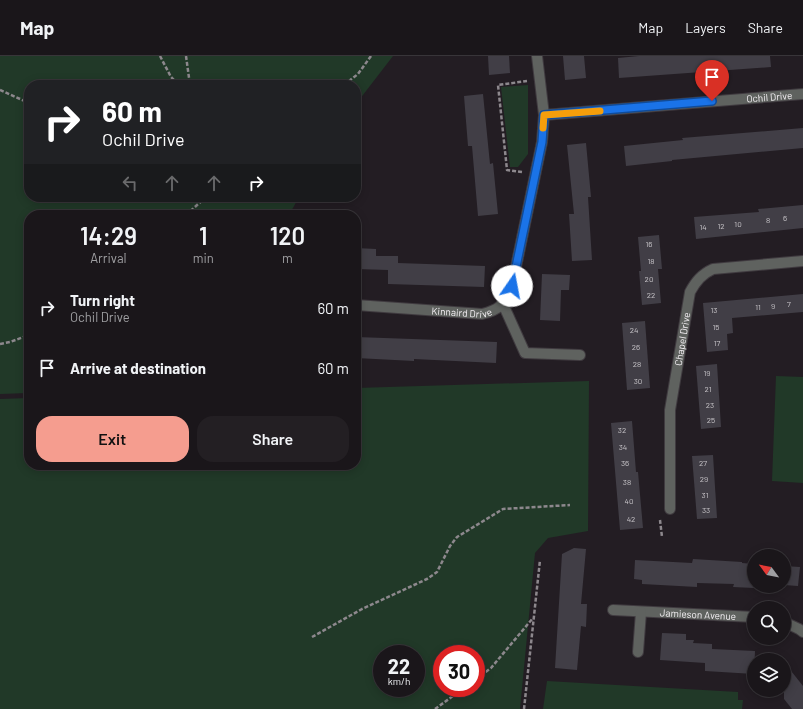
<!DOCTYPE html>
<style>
:root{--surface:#1a161a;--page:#231f23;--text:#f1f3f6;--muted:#9f9fa2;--line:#383539;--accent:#f59d8f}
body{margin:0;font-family:Barlow,sans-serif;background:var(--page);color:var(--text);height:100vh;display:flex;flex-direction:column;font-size:15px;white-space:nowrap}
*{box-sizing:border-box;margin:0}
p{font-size:13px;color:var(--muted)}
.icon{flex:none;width:22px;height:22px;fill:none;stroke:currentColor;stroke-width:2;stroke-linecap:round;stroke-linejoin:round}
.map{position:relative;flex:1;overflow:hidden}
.panel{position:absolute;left:24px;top:154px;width:337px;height:260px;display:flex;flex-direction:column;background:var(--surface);border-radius:16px;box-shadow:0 2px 10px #0003,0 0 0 1px var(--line)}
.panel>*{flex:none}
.banner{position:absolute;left:24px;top:24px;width:337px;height:122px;border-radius:16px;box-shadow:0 2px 10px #0003,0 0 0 1px var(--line);background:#202124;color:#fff;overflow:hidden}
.needle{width:26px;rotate:302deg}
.controls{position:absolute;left:747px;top:493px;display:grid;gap:8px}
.controls a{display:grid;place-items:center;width:44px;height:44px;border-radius:50%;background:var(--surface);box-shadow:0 2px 10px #0003,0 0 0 1px var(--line);font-size:20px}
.speed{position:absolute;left:373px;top:589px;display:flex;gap:8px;font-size:20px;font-weight:700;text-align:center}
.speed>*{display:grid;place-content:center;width:52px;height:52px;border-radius:50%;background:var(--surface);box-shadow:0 2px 10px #0003,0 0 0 1px var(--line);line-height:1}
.speed small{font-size:10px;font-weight:400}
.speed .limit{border:6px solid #d22;background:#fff;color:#111}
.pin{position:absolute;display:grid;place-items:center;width:34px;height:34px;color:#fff;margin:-41px -17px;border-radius:50% 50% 50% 0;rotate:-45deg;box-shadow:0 0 4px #0007}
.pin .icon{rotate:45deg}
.me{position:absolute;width:44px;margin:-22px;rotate:12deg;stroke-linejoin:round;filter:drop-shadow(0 0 3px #0008)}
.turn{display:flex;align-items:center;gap:14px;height:84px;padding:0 12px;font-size:18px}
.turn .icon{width:52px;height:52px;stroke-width:2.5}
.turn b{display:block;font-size:28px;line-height:34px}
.lanes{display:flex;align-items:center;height:38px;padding:0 12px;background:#0003;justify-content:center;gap:20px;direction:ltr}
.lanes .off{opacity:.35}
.eta{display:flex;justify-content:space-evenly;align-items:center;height:68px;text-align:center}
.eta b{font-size:24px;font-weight:600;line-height:28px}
.cta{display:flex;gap:8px;margin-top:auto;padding:8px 12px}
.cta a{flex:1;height:46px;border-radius:16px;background:var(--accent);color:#111;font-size:16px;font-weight:600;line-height:46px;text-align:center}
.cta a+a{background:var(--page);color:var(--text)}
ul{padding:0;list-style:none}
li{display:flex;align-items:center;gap:12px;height:60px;padding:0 12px}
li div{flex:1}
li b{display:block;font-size:15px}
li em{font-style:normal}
header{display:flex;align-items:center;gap:24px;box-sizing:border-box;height:56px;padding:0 20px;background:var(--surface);border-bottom:1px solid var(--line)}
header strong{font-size:19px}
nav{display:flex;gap:22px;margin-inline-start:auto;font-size:14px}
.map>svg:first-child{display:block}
.green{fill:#213928;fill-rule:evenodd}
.building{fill:#413e46}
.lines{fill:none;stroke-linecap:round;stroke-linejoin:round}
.lane-casing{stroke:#403b40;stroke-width:12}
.street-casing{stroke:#403b40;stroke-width:12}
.path{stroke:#8d888d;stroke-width:2.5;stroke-dasharray:4 2;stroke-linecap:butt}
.lane{stroke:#5f625f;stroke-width:10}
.street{stroke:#5f625f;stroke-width:10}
.route-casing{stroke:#114b97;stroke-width:10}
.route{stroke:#1a73e8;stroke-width:7}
.slow{stroke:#f59e0b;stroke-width:7}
.labels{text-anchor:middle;stroke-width:4;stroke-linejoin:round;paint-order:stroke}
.number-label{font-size:8px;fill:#c7c4c8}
.street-label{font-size:10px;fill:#f4f0f4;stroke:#0b080a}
</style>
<header>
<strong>Map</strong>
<nav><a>Map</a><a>Layers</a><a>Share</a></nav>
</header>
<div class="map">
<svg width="803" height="653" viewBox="0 0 803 653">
<rect width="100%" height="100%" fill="#231d23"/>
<!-- green -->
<g class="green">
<path d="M0 0H393L356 48V29H29V141H299L289 159H29V337L0 338Z"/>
<path d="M528 29V98L518 111H510L501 31Z"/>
<path d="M776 320 803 321V427L772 425Z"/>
<path d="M589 325 588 475 548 482 535 497 520 653H0V343L29 342V409H356V332ZM382 598H416V632H382ZM442 598H476V632H442Z"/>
<path d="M547 625 738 636V644H743L742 653H543Z"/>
</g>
<!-- building -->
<g class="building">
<path d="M488 0H509L510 17 489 19Z"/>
<path d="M563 0H584L586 22 565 24Z"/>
<path d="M639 0H770L771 11 619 22 618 2Z"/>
<path d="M483 38 490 108 493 107 498 158 478 160 472 90H468L464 40Z"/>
<path d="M803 72V92L672 104V105L626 110 624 90 683 84 682 82Z"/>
<path d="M586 87 591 141H588L592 204 572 205 569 158H574L567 89Z"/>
<path d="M803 149V172L696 183 694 161 759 156 758 153Z"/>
<path d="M659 179 662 213H658L661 247 642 249 639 215H641L638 181Z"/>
<path d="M356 192 376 193V200H398V207L485 210 484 231 388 228V214L356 213Z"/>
<path d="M542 218 570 219 569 234H561L560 265 540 264Z"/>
<path d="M803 238V256L732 262 733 277 727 278 728 294 707 296 703 247Z"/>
<path d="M645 265 650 332 627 334 622 267Z"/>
<path d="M356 281 497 286 496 307 414 303V305L356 302Z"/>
<path d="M717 308 721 371 701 373 696 310Z"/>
<path d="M632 365 636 416H638L643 472 620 474 611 367Z"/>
<path d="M713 399 717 462 697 463 692 400Z"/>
<path d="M574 492 586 493 581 548H587L586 571 581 570 577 614 555 612 562 498Z"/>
<path d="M693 503 742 506V507L754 508V532L733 531 734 528 697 527V531L642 528V524L634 523 635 504 692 507Z"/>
<path d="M784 510 800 511 798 530 784 529Z"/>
<path d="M662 577 686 578V584H694L693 587 712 588V593L755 595 754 618 705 615V607L660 604Z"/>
<path d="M784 606 803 630V653H792L784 643Z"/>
</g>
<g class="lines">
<!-- lane casing -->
<g class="lane-casing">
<path id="lane" d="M503 248 525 297 580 299"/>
</g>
<!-- street casing -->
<g class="street-casing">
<g id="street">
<path id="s1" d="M544 59 803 38"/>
<path id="s2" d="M356 249 482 258C502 253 503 248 512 230L542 86 544 59 537 0"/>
<path id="s3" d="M670 453V354L690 236C696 225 702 218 713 213L803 205"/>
<path id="s4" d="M613 554 754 561"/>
<path d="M784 566 799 573 803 576"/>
<path d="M638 596 641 556"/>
</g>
</g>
<!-- path -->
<g class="path">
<path d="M160 0 171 21 179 29"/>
<path d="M186 0 190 29"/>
<path d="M344 29 358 18 371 0"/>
<path d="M0 34 29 47"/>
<path d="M522 116 507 114 498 29 527 25"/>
<path d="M186 159 206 141"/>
<path d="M0 288 10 286 29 279"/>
<path d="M660 464 662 481"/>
<path d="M312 581 362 553 427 523 437 516 450 490 457 481 503 453 570 449"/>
<path d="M476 623 491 612 533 562"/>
<path d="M435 653 464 632"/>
<path d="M524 653 540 504"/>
</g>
<!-- lane -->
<use href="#lane" class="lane"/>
<!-- street -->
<use href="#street" class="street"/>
</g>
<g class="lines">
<!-- route casing -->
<g class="route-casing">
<path id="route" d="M512 230 542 86 544 59 712 45"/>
</g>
<!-- route -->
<use href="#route" class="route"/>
<!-- slow -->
<path class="slow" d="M543 72 544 59 600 55"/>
</g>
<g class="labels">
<!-- number labels -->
<g class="number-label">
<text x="785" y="165">6</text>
<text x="768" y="167">8</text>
<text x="738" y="171">10</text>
<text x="721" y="173">12</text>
<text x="703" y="174">14</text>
<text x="649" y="191">16</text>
<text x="651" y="208">18</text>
<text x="649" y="226">20</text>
<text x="651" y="242">22</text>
<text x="789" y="251">7</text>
<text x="773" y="253">9</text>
<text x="758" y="254">11</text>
<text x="714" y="257">13</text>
<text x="716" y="274">15</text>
<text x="634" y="277">24</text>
<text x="717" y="290">17</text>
<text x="636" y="294">26</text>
<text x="637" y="311">28</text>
<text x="707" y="320">19</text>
<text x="638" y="328">30</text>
<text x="708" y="336">21</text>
<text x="710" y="352">23</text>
<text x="711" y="367">25</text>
<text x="622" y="377">32</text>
<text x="623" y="394">34</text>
<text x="625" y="410">36</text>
<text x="703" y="410">27</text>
<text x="704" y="426">29</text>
<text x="627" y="429">38</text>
<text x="705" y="442">31</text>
<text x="629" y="448">40</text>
<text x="706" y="457">33</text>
<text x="631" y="466">42</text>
</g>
<!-- street labels -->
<g class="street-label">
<text dy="4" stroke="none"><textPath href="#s1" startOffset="226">Ochil Drive</textPath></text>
<text dy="4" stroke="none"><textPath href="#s2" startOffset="106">Kinnaird Drive</textPath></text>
<text dy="4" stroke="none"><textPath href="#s3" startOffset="171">Chapel Drive</textPath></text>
<text dy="4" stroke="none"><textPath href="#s4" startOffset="85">Jamieson Avenue</textPath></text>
</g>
</g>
</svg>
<div class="controls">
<a><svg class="needle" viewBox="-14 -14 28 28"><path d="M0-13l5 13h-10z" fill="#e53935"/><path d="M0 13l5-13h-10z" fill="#9f9fa2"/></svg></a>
<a><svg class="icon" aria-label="search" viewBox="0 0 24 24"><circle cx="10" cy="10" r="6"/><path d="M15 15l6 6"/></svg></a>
<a><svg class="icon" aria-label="layers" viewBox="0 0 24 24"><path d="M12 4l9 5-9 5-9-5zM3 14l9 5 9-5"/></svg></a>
</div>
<div class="speed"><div>22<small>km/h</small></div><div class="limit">30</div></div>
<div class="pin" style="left:712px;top:45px;background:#d93025"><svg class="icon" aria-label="arrive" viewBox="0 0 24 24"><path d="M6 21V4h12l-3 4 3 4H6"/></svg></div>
<svg class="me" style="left:512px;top:230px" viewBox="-20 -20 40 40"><circle r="19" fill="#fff"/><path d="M0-13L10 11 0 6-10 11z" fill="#1a73e8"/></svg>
<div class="banner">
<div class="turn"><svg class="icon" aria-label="right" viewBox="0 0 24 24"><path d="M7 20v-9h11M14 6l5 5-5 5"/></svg><div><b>60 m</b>Ochil Drive</div></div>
<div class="lanes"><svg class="icon off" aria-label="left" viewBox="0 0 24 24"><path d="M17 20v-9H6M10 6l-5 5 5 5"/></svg><svg class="icon off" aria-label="ahead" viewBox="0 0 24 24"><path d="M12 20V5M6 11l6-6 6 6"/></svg><svg class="icon off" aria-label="ahead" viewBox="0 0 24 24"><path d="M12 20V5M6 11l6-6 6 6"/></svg><svg class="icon" aria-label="right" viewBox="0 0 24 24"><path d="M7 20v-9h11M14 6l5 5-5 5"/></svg></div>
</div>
<section class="panel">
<div class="eta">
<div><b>14:29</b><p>Arrival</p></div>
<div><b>1</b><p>min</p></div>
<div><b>120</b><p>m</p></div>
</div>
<ul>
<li><svg class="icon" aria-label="right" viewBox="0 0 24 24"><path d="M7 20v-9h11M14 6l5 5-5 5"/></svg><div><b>Turn right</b><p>Ochil Drive</p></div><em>60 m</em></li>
<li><svg class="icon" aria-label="arrive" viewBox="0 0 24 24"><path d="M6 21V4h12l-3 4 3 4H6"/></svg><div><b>Arrive at destination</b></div><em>60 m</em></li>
</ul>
<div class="cta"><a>Exit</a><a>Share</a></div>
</section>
</div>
